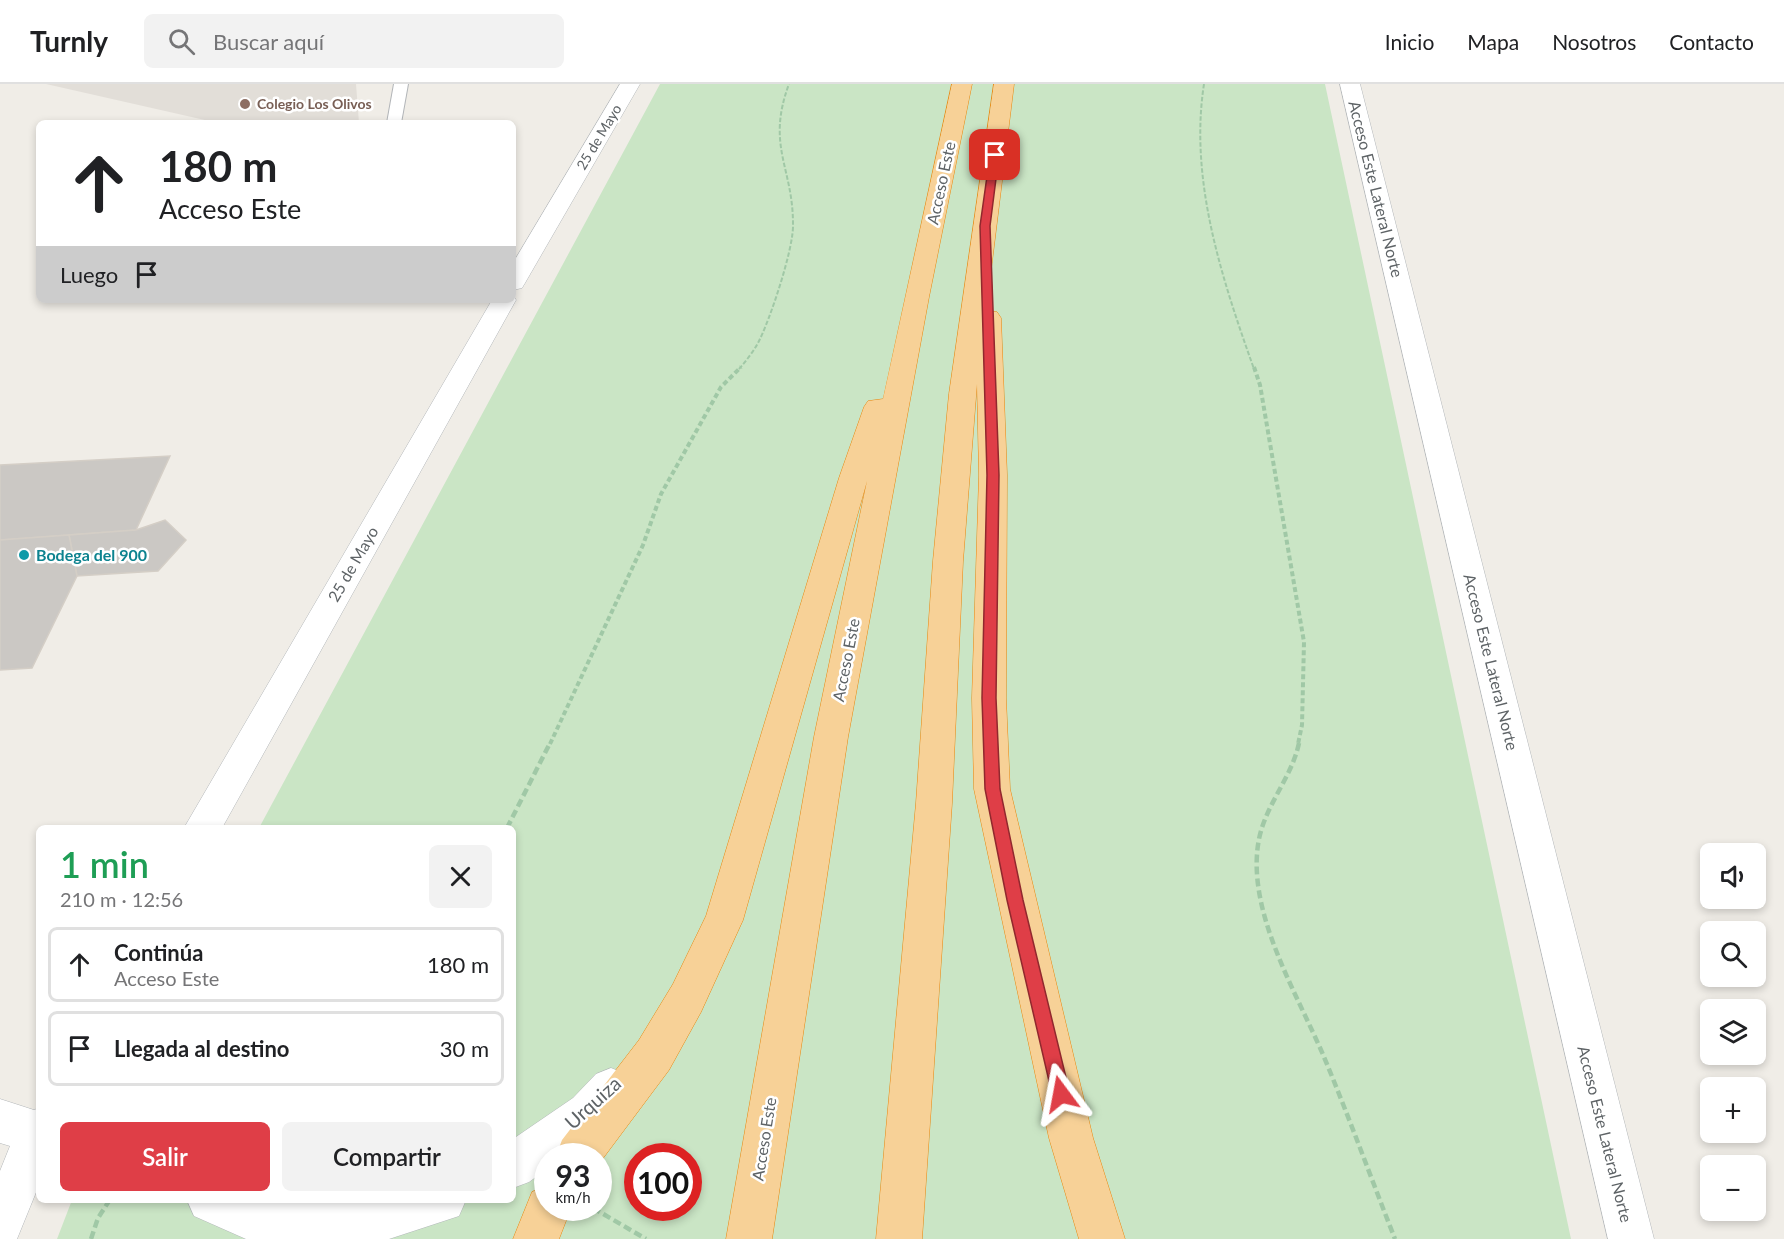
<!DOCTYPE html>
<html lang="es">
<meta charset="utf-8">
<style>
:root{--surface:#fff;--page:#f2f2f2;--text:#202124;--muted:#757577;--line:#e0e0e0;--accent:#df3e47}
body{margin:0;font-family:Lato,sans-serif;background:var(--page);color:var(--text);height:100vh;display:flex;flex-direction:column;font-size:22px;white-space:nowrap}
*{box-sizing:border-box;margin:0}
p{font-size:20px;color:var(--muted)}
.icon{flex:none;width:33px;height:33px;fill:none;stroke:currentColor;stroke-width:2;stroke-linecap:round;stroke-linejoin:round}
.map{position:relative;flex:1;overflow:hidden}
.details{position:absolute;left:36px;top:741px;width:480px;height:378px;display:flex;flex-direction:column;background:var(--surface);border-radius:9px;box-shadow:0 3px 9px #0003}
.details>*{flex:none}
.hud{position:absolute;left:36px;top:36px;width:480px;height:183px;border-radius:9px;box-shadow:0 3px 9px #0003;background:#fff;color:var(--text);overflow:hidden}
.buttons{position:absolute;left:1700px;top:759px;display:grid;gap:12px}
.buttons a{display:grid;place-items:center;width:66px;height:66px;border-radius:9px;background:var(--surface);box-shadow:0 3px 9px #0003;font-size:30px}
.speed{position:absolute;left:534px;top:1059px;display:flex;gap:12px;font-size:30px;font-weight:700;text-align:center}
.speed>*{display:grid;place-content:center;width:78px;height:78px;border-radius:50%;background:var(--surface);box-shadow:0 3px 9px #0003;line-height:1}
.speed small{font-size:15px;font-weight:400}
.speed .limit{border:9px solid #d22;background:#fff;color:#111}
.pin{position:absolute;display:grid;place-items:center;width:51px;height:51px;color:#fff;margin:-26px;border-radius:12px;box-shadow:0 3px 9px #0006}
.me{position:absolute;width:66px;margin:-33px;rotate:347deg;stroke-linejoin:round;filter:drop-shadow(0 0 4px #0008)}
.turn{display:flex;align-items:center;gap:21px;height:126px;padding:0 24px;font-size:27px}
.turn .icon{width:78px;height:78px;stroke-width:2.5}
.turn b{display:block;font-size:42px;line-height:51px}
.then{display:flex;align-items:center;height:57px;padding:0 24px;background:#0003;gap:12px;font-size:22px}
.round{display:grid;place-items:center;flex:none;width:63px;height:63px;border-radius:9px;background:var(--page)}
.overview{display:flex;align-items:center;justify-content:space-between;height:102px;padding:0 24px}
h1{font-size:36px;font-weight:600;line-height:45px;color:#1e9e55}
.button{display:flex;gap:12px;margin-top:auto;padding:12px 24px}
.button a{flex:1;height:69px;border-radius:9px;background:var(--accent);color:#fff;font-size:24px;font-weight:600;line-height:69px;text-align:center}
.button a+a{background:var(--page);color:var(--text)}
ul{padding:0;list-style:none}
li{display:flex;align-items:center;gap:18px;height:75px;margin:0 12px 9px;padding:0 12px;border:3px solid var(--line);border-radius:9px}
li div{flex:1}
li b{display:block;font-size:22px}
li em{font-style:normal}
header{display:flex;align-items:center;gap:36px;box-sizing:border-box;height:84px;padding:0 30px;background:var(--surface);border-bottom:2px solid var(--line)}
header strong{font-size:28px}
nav{display:flex;gap:33px;margin-inline-start:auto;font-size:21px}
.search{width:420px;height:54px;background:var(--page);display:flex;align-items:center;gap:15px;box-sizing:border-box;padding:0 21px;border-radius:9px;color:var(--muted);font-size:22px}
.map>svg:first-child{display:block}
.education{fill:#e2ded8}
.green{fill:#cae5c5;fill-rule:evenodd}
.building{fill:#cbc8c4;stroke:#d4cec6;stroke-width:1.5}
.lines{fill:none;stroke-linecap:round;stroke-linejoin:round}
.lane-casing{stroke:#b2b5b8;stroke-width:2}
.secondary-casing{stroke:#b3b7ba;stroke-width:1}
.highway-casing{stroke:#e8870f;stroke-width:1}
.path-far2{stroke:#a0c8a6;stroke-width:2;stroke-dasharray:4.5 2;stroke-linecap:butt}
.path-far1{stroke:#a0c8a6;stroke-width:4;stroke-dasharray:5 3;stroke-linecap:butt}
.path{stroke:#a0c8a6;stroke-width:4.5;stroke-dasharray:8 4;stroke-linecap:butt}
.lane{fill:#fff;fill-rule:evenodd}
.secondary{fill:#fff;fill-rule:evenodd}
.highway{fill:#f7d197;fill-rule:evenodd}
.route{fill:#df3e47;stroke:#91282e;stroke-width:1.5}
.education-dot{fill:#8d6e63;stroke:#fff;stroke-width:2}
.culture-dot{fill:#0f9aa8;stroke:#fff;stroke-width:2}
.labels{text-anchor:middle;stroke-width:5;stroke-linejoin:round;paint-order:stroke}
.far-education-label{font-size:14px;font-weight:bold;fill:#785e54;stroke:#fff;text-anchor:start}
.far-street-label{font-size:14px;fill:#5e6366;stroke:#fff}
.street-label{font-size:16px;fill:#5e6366;stroke:#fff}
.culture-label{font-size:16px;font-weight:bold;fill:#0d838f;stroke:#fff;text-anchor:start}
.near-street-label{font-size:20px;fill:#5e6366;stroke:#fff}
</style>
<header>
<strong>Turnly</strong>
<div class="search"><svg class="icon" aria-label="search" viewBox="0 0 24 24"><circle cx="10" cy="10" r="6"/><path d="M15 15l6 6"/></svg>Buscar aquí</div>
<nav><a>Inicio</a><a>Mapa</a><a>Nosotros</a><a>Contacto</a></nav>
</header>
<div class="map">
<svg width="1784" height="1155" viewBox="0 0 1784 1155">
<rect width="100%" height="100%" fill="#f0ede7"/>
<!-- education -->
<path class="education" d="M46 0H356L359 39H218Z"/>
<!-- green -->
<path class="green" d="M660 0H1325L1571 1155H57L72 1116H513V744H259ZM548 1072H598V1124H548ZM638 1072H688V1124H638Z"/>
<!-- building -->
<g class="building">
<path d="M170 372 136 446 0 456V381Z"/>
<path d="M165 436 186 456 158 487 77 492 69 451 136 446Z"/>
<path d="M69 451 77 492 32 584 0 586V456Z"/>
</g>
<g class="lines">
<!-- lane casing -->
<g class="lane-casing">
<path id="lane" d="M394 0H408L401 39H387Z"/>
</g>
<!-- secondary casing -->
<g class="secondary-casing">
<g id="secondary">
<path d="M620 0H640L525 199 522 204 513 206V179Z"/>
<path d="M1340 0H1360L1654 1155H1608Z"/>
<path d="M513 211 516 216 222 744H184L492 216H513Z"/>
<path d="M611 984 626 990 632 1005C624 1024 582 1069 562 1072 557 1073 552 1072 548 1072V1084L529 1098 513 1104V1055L573 1014 596 990Z"/>
<path d="M0 1015 34 1026 39 1024V1101L17 1155H0V1087L10 1062 0 1059Z"/>
<path d="M187 1116H466L459 1132 389 1155H246L194 1132Z"/>
</g>
</g>
<!-- highway casing -->
<g class="highway-casing">
<g id="highway">
<path d="M952 0H972L929 213 848 653 772 1155H726L814 653 867 397 743 836 701 928 669 986 598 1081V1072H556L562 1056 639 956 673 900 706 832 839 394 864 323 868 317 883 315Z"/>
<path d="M994 0H1014L986 227 997 228 1001 234 1007 391 1006 614 1010 705 1093 1054 1125 1155H1079L1049 1054 974 705 972 614 979 391 977 300 963 477 952 719 922 1155H876L916 719 933 477 949 310Z"/>
<path d="M548 1102V1124H571L559 1155H513L532 1108Z"/>
</g>
</g>
<!-- path-far2 -->
<g class="path-far2">
<path d="M1204 0C1189 96 1222 195 1254 285"/>
<path d="M739 285C746 277 753 268 758 259 770 236 794 164 793 140 793 83 766 62 789 0"/>
</g>
<!-- path-far1 -->
<g class="path-far1">
<path d="M1254 283 1260 301 1304 558 1302 641 1298 660"/>
<path d="M550 660 643 461 661 410 721 303 741 283"/>
</g>
<!-- path -->
<g class="path">
<path d="M1299 659C1292 693 1266 720 1259 755 1245 826 1297 909 1324 973 1349 1033 1371 1094 1395 1155"/>
<path d="M507 744 550 659"/>
<path d="M593 1124 646 1155"/>
<path d="M91 1155 98 1134 109 1117"/>
</g>
<!-- lane -->
<use href="#lane" class="lane"/>
<!-- secondary -->
<use href="#secondary" class="secondary"/>
<!-- highway -->
<use href="#highway" class="highway"/>
</g>
<!-- route -->
<path class="route" d="M995 68 999 71 990 142 999 391 996 614 1000 705 1023 816 1070 1010 1068 1017 1061 1019 1055 1017 1052 1010 1007 816 985 705 982 614 987 391 980 142 990 71Z"/>
<!-- markers -->
<circle class="education-dot" cx="245" cy="20" r="6"/>
<circle class="culture-dot" cx="24" cy="471" r="6"/>
<g class="labels">
<!-- far-education labels -->
<g class="far-education-label">
<text x="257" y="25">Colegio Los Olivos</text>
</g>
<!-- far-street labels -->
<g class="far-street-label">
<text transform="translate(599 53) rotate(-59)" y="5">25 de Mayo</text>
</g>
<!-- street labels -->
<g class="street-label">
<text transform="translate(941 99) rotate(-78)" y="6">Acceso Este</text>
<text transform="translate(1376 105) rotate(76)" y="6">Acceso Este Lateral Norte</text>
<text transform="translate(353 480) rotate(-60)" y="6">25 de Mayo</text>
<text transform="translate(846 576) rotate(-79)" y="6">Acceso Este</text>
<text transform="translate(1491 578) rotate(76)" y="6">Acceso Este Lateral Norte</text>
<text transform="translate(1605 1050) rotate(76)" y="6">Acceso Este Lateral Norte</text>
<text transform="translate(764 1055) rotate(-81)" y="6">Acceso Este</text>
</g>
<!-- culture labels -->
<g class="culture-label">
<text x="36" y="477">Bodega del 900</text>
</g>
<!-- near-street labels -->
<g class="near-street-label">
<text transform="translate(593 1019) rotate(-42)" y="7">Urquiza</text>
</g>
</g>
</svg>
<div class="buttons">
<a><svg class="icon" aria-label="sound" viewBox="0 0 24 24"><path d="M4 9h4l5-4v14l-5-4H4zM17 9q2 3 0 6"/></svg></a>
<a><svg class="icon" aria-label="search" viewBox="0 0 24 24"><circle cx="10" cy="10" r="6"/><path d="M15 15l6 6"/></svg></a>
<a><svg class="icon" aria-label="layers" viewBox="0 0 24 24"><path d="M12 4l9 5-9 5-9-5zM3 14l9 5 9-5"/></svg></a>
<a>+</a>
<a>−</a>
</div>
<div class="speed"><div>93<small>km/h</small></div><div class="limit">100</div></div>
<div class="pin" style="left:995px;top:71px;background:#d93025"><svg class="icon" aria-label="arrive" viewBox="0 0 24 24"><path d="M6 21V4h12l-3 4 3 4H6"/></svg></div>
<svg class="me" style="left:1061px;top:1010px" viewBox="-20 -20 40 40"><path d="M0-17L14 15 0 8-14 15z" fill="#df3e47" stroke="#fff" stroke-width="4"/></svg>
<div class="hud">
<div class="turn"><svg class="icon" aria-label="ahead" viewBox="0 0 24 24"><path d="M12 20V5M6 11l6-6 6 6"/></svg><div><b>180 m</b>Acceso Este</div></div>
<div class="then">Luego<svg class="icon" aria-label="arrive" viewBox="0 0 24 24"><path d="M6 21V4h12l-3 4 3 4H6"/></svg></div>
</div>
<section class="details">
<div class="overview"><div><h1>1 min</h1><p>210 m · 12:56</p></div><a class="round"><svg class="icon" aria-label="close" viewBox="0 0 24 24"><path d="M6 6l12 12M18 6L6 18"/></svg></a></div>
<ul>
<li><svg class="icon" aria-label="ahead" viewBox="0 0 24 24"><path d="M12 20V5M6 11l6-6 6 6"/></svg><div><b>Continúa</b><p>Acceso Este</p></div><em>180 m</em></li>
<li><svg class="icon" aria-label="arrive" viewBox="0 0 24 24"><path d="M6 21V4h12l-3 4 3 4H6"/></svg><div><b>Llegada al destino</b></div><em>30 m</em></li>
</ul>
<div class="button"><a>Salir</a><a>Compartir</a></div>
</section>
</div>
